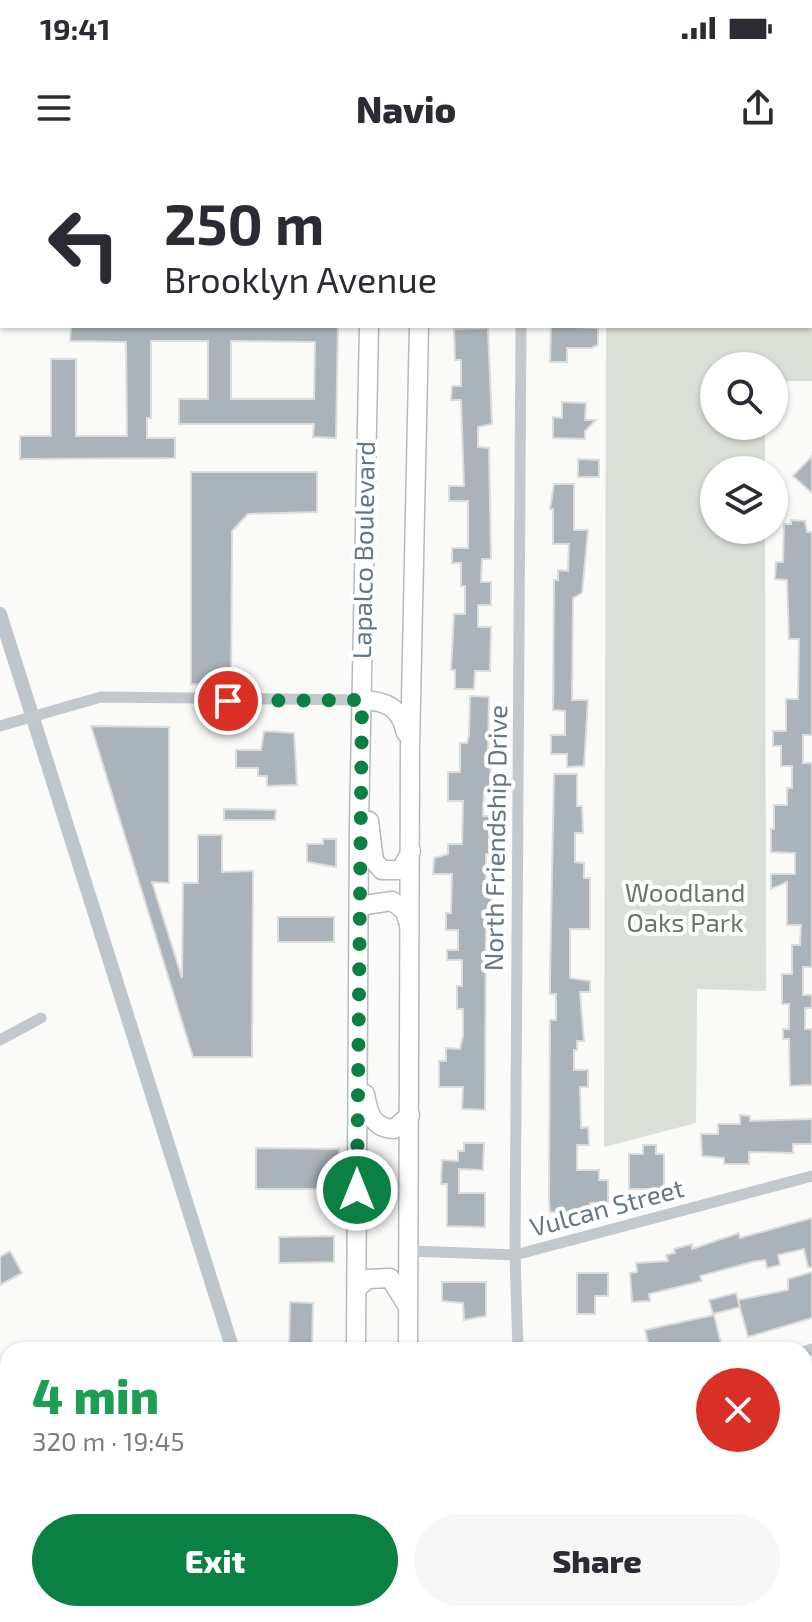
<!DOCTYPE html>
<meta charset="utf-8">
<style>
:root{--surface:#fff;--page:#f7f7f7;--text:#2b2b33;--muted:#7c7c81;--accent:#0b8043}
body{margin:0;font-family:"Exo 2",sans-serif;background:var(--page);color:var(--text);height:100vh;display:flex;flex-direction:column;font-size:30px;white-space:nowrap}
*{box-sizing:border-box;margin:0}
p{font-size:26px;color:var(--muted)}
.icon{flex:none;width:44px;height:44px;fill:none;stroke:currentColor;stroke-width:2;stroke-linecap:round;stroke-linejoin:round}
.map{position:relative;flex:1;overflow:hidden}
.details{position:absolute;left:0px;top:1182px;width:812px;height:280px;display:flex;flex-direction:column;background:var(--surface);border-radius:24px 24px 0 0;box-shadow:0 2px 6px #0004}
.details>*{flex:none}
.hud{position:absolute;left:0px;top:0px;width:812px;height:168px;box-shadow:0 2px 6px #0004;background:#fff;color:var(--text);overflow:hidden}
.tools{position:absolute;left:700px;top:192px;display:grid;gap:16px}
.tools a{display:grid;place-items:center;width:88px;height:88px;border-radius:50%;background:var(--surface);box-shadow:0 2px 6px #0004;font-size:40px}
.pin{position:absolute;display:grid;place-items:center;width:68px;height:68px;color:#fff;margin:-34px;border:4px solid #fff;border-radius:50%;box-shadow:0 2px 8px #0007}
.me{position:absolute;width:88px;margin:-44px;rotate:0deg;stroke-linejoin:round;filter:drop-shadow(0 0 6px #0008)}
.turn{display:flex;align-items:center;gap:28px;height:168px;padding:0 32px;font-size:36px}
.turn .icon{width:104px;height:104px;stroke-width:2.5}
.turn b{display:block;font-size:56px;line-height:68px}
.round{display:grid;place-items:center;flex:none;width:84px;height:84px;border-radius:42px;background:var(--page)}
.head{display:flex;align-items:center;justify-content:space-between;height:136px;padding:0 32px}
h1{font-size:48px;font-weight:800;line-height:60px;color:#1e9e55}
.primary-button{display:flex;gap:16px;margin-top:auto;padding:16px 32px}
.primary-button a{flex:1;height:92px;border-radius:48px;background:var(--accent);color:#fff;font-size:32px;font-weight:800;line-height:92px;text-align:center}
.primary-button a+a{background:var(--page);color:var(--text)}
.status{display:flex;justify-content:space-between;align-items:center;height:56px;padding:0 40px;background:var(--surface);direction:ltr}
.status svg{height:22px;fill:currentColor}
header{display:flex;justify-content:space-between;align-items:center;height:104px;padding:0 32px;background:var(--surface);font-size:36px;font-weight:800}
.map>svg:first-child{display:block}
.green{fill:#dadfd7}
.lines{fill:none;stroke-linecap:round;stroke-linejoin:round}
.canal{stroke:#bbc7cb;stroke-width:14}
.building{fill:#aab3b9;stroke:#dcdcda;stroke-width:2;fill-rule:evenodd}
.primary-casing{stroke:#b5babe;stroke-width:21}
.street{stroke:#c3c8cc;stroke-width:11}
.primary{stroke:#fff;stroke-width:18}
.route{stroke:#0b8043;stroke-width:14;stroke-dasharray:0 25.2}
.labels{text-anchor:middle;stroke-width:8;stroke-linejoin:round;paint-order:stroke}
.street-label{font-size:26px;fill:#657683;stroke:#fff}
.park-label{font-size:26px;fill:#687a64;stroke:#fff}
</style>
<div class="status"><b>19:41</b><svg viewBox="0 0 49 12"><path d="M0 12V9h3v3zM5 12V6h3v6zM10 12V3h3v9zM15 12V0h3v12zM26 1h20v11H26zM47 4h2v5h-2z"/></svg></div>
<header><svg class="icon" aria-label="menu" viewBox="0 0 24 24"><path d="M4 6h16M4 12h16M4 18h16"/></svg>Navio<svg class="icon" aria-label="share" viewBox="0 0 24 24"><path d="M12 15V3M7 8l5-5 5 5M5 13v7h14v-7"/></svg></header>
<div class="map">
<svg width="812" height="1462" viewBox="0 0 812 1462">
<rect width="100%" height="100%" fill="#fafaf8"/>
<!-- green -->
<path class="green" d="M606 0H812V221H774V206H714V266H765V310H714V370H765L766 831 697 829 696 963 604 987 606 166H810V2Z"/>
<g class="lines">
<!-- canal -->
<g class="canal">
<path d="M0 454 233 1190"/>
<path d="M317 1454 319 1462"/>
</g>
</g>
<!-- building -->
<g class="building">
<path d="M71 166H338L336 278 313 277 314 264H179V239H208V181H151V258H147V278H175V298L20 299V276H51V199H76V276H127L126 182 70 181ZM231 181 315 182 314 239H231Z"/>
<path d="M551 166 598 168V185L592 188H567V202H550Z"/>
<path d="M488 168 492 264 478 267V287L489 288 491 399H482L481 422H491V445H478V467H491L490 511H475L474 529H455V510H451L454 454H465V426H461V403H452V388H468V341H449V326H464L461 240H451L452 226H461V200H455L454 169Z"/>
<path d="M562 242 586 243 585 260H596L585 271V279L553 278V257L562 258Z"/>
<path d="M812 296V333L793 316Z"/>
<path d="M578 299 599 300V317H578Z"/>
<path d="M191 312H317V352L248 354 232 371 231 525 191 524Z"/>
<path d="M554 324H574V370H588L582 433 573 438 572 540H588L584 606 567 607V594H551V575H565V551L553 550 554 420H558V410L568 411 569 384H553V349H550Z"/>
<path d="M791 360 805 361 807 372H812V575H803V603H812V807H803V835H812V848H805V869H812V925L790 926 789 879H783V869H789V844H782V814H792V785H800L801 765H787V722L771 729V714H795V693L771 692V669H774V645H787V628H792V606H781V586H773V571H786V539H798L799 479H789L787 420 775 419 776 402H783L784 364H791Z"/>
<path d="M470 536 489 537 488 593H491L490 632H484L483 656H489V684H492V694H486V721H492L491 750H486L485 950 462 949 463 927H439V901H446V888L460 889 463 876V849H457V826H462V800H447V790H458V770H446V753H451L452 714H433L434 698 448 694V684H462L463 641H448V612H460V583H467L469 575Z"/>
<path d="M91 566 169 567V723L152 722 182 818 183 723H198V675H222V712L253 711 252 897H193Z"/>
<path d="M264 571 294 573 297 625 267 626V616H258V608H236V590H261Z"/>
<path d="M554 614H577V646H582L583 673H575V702L584 703V718H590V769H570V818L590 821V832H580L584 881H577V890H574V910H588V927H580L581 968 588 967 589 985H577V1010H599V1020H608V1043H590V1049L568 1052H550L549 1039 550 860H556V834H550V816Z"/>
<path d="M224 649 276 650 275 660H224Z"/>
<path d="M323 679H336V707L307 702V684H323Z"/>
<rect x="278" y="757" width="56" height="25"/>
<path d="M740 955 750 956V961L812 959V984H793V993L749 992V1004H724V998L702 996 701 974H718V964H740Z"/>
<path d="M464 983H484L483 1010 459 1009V1033H485V1067L447 1066V1024H441L442 1000 458 1001V991H464Z"/>
<path d="M643 985H656V994H664V1029H629V994H643Z"/>
<path d="M256 988 339 989V1029H256Z"/>
<path d="M812 1058V1107H808L804 1089 778 1095 780 1105 767 1108 765 1100 752 1102 700 1116 702 1121 649 1134 650 1141 632 1142 630 1113 637 1112 636 1103 668 1101 666 1095 675 1093 674 1089 692 1084V1089L739 1073 740 1078Z"/>
<path d="M334 1076V1102L279 1103V1077Z"/>
<path d="M10 1091 22 1113 0 1125V1097Z"/>
<path d="M812 1112V1158L748 1177 738 1140 788 1130V1119Z"/>
<path d="M577 1113H608V1136H595V1154H577Z"/>
<path d="M442 1122H486V1156L464 1160 463 1143 442 1141Z"/>
<path d="M736 1133 740 1147 713 1154 709 1140Z"/>
<path d="M290 1142 313 1143 312 1190H289Z"/>
<path d="M714 1155 721 1183 695 1190 694 1186 650 1190 645 1170Z"/>
</g>
<g class="lines">
<!-- primary casing -->
<g class="primary-casing">
<g id="primary">
<path d="M371 0V2"/>
<path d="M423 0 424 2"/>
<path d="M362 540C387 541 400 547 406 573"/>
<path d="M369 661 374 701 382 710H401L411 691"/>
<path d="M359 746 392 741 405 751 409 765"/>
<path d="M365 934C368 952 372 968 394 969L410 955"/>
<path d="M357 1128 368 1119 390 1118 407 1145"/>
<path d="M356 1190 359 665 369 166"/>
<path d="M408 1190 410 587 419 166"/>
<path d="M383 1454 385 1462"/>
<path d="M407 1454 409 1462"/>
<path d="M427 1454 430 1462"/>
</g>
</g>
<!-- street -->
<g class="street">
<path d="M521 0V2"/>
<path d="M0 566 101 537 362 540"/>
<path d="M0 880 41 858"/>
<path d="M410 1091 515 1095 812 1016"/>
<path d="M518 1190 515 1095 521 166"/>
<path d="M804 1192 812 1189"/>
<path d="M0 1339 8 1354"/>
<path d="M804 1367 812 1365"/>
<path d="M63 1454 67 1462"/>
</g>
<!-- primary -->
<use href="#primary" class="primary"/>
</g>
<g class="lines">
<!-- route -->
<path class="route" d="M228 541 362 540 357 1030"/>
</g>
<g class="labels">
<!-- street labels -->
<g class="street-label">
<text transform="translate(364 390) rotate(-89)" y="9">Lapalco Boulevard</text>
<text transform="translate(496 678) rotate(-89)" y="9">North Friendship Drive</text>
<text transform="translate(607 1048) rotate(-15)" y="9">Vulcan Street</text>
</g>
<!-- park labels -->
<g class="park-label">
<text x="685" y="742">Woodland<tspan x="685" dy="30">Oaks Park</tspan></text>
</g>
</g>
</svg>
<div class="tools">
<a><svg class="icon" aria-label="search" viewBox="0 0 24 24"><circle cx="10" cy="10" r="6"/><path d="M15 15l6 6"/></svg></a>
<a><svg class="icon" aria-label="layers" viewBox="0 0 24 24"><path d="M12 4l9 5-9 5-9-5zM3 14l9 5 9-5"/></svg></a>
</div>
<div class="pin" style="left:228px;top:541px;background:#d93025"><svg class="icon" aria-label="arrive" viewBox="0 0 24 24"><path d="M6 21V4h12l-3 4 3 4H6"/></svg></div>
<svg class="me" style="left:357px;top:1030px" viewBox="-20 -20 40 40"><circle r="17" fill="#0b8043" stroke="#fff" stroke-width="3"/><path d="M0-11L8 9 0 5-8 9z" fill="#fff"/></svg>
<div class="hud">
<div class="turn"><svg class="icon" aria-label="left" viewBox="0 0 24 24"><path d="M17 20v-9H6M10 6l-5 5 5 5"/></svg><div><b>250 m</b>Brooklyn Avenue</div></div>
</div>
<section class="details">
<div class="head"><div><h1>4 min</h1><p>320 m · 19:45</p></div><a class="round" style="background:#d93025;color:#fff"><svg class="icon" aria-label="close" viewBox="0 0 24 24"><path d="M6 6l12 12M18 6L6 18"/></svg></a></div>
<div class="primary-button"><a>Exit</a><a>Share</a></div>
</section>
</div>
